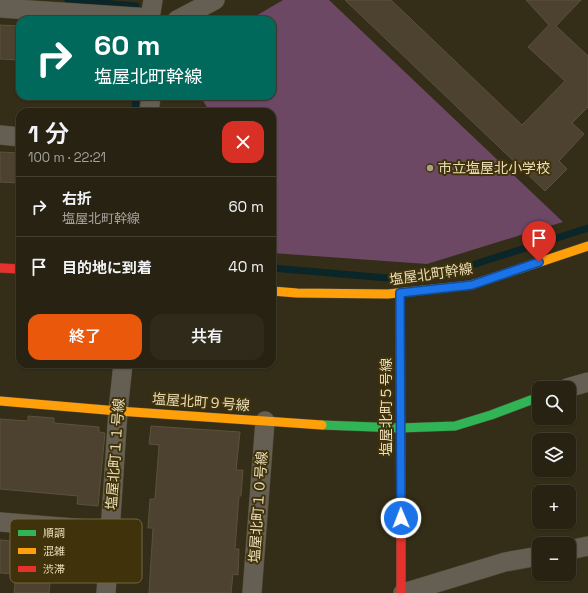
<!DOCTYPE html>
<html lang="ja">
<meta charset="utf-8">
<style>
:root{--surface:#272211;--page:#2f2a1a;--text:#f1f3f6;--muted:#a4a49f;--line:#433f31;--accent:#ea580c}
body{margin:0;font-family:"Space Grotesk","Noto Sans JP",sans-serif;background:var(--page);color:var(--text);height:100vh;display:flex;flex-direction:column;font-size:15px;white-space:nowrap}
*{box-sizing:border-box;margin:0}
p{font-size:13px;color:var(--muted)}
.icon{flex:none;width:22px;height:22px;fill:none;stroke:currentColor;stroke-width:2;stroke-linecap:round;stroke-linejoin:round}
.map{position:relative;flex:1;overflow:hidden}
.side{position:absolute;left:16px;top:108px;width:260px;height:260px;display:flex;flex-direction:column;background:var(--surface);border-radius:12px;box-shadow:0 1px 3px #0004,0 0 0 1px var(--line)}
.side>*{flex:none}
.top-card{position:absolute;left:16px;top:16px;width:260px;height:84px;border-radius:12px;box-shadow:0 1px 3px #0004,0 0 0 1px var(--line);background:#00695c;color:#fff;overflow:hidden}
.buttons{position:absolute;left:532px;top:381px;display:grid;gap:8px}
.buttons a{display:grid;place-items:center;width:44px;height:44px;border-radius:8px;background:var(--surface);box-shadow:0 1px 3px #0004,0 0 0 1px var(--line);font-size:20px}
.pin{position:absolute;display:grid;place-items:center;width:34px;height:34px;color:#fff;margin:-41px -17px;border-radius:50% 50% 50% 0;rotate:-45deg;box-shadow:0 0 4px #0007}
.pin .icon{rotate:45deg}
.me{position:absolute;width:44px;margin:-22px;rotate:359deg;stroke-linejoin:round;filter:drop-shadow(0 0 3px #0008)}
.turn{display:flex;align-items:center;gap:14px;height:84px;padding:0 12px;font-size:18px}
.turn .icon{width:52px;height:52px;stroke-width:2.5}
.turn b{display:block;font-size:28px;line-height:34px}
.round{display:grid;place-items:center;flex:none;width:42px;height:42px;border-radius:12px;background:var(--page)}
.overview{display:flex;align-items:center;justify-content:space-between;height:68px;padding:0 12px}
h1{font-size:24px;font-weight:600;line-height:30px}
.primary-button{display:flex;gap:8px;margin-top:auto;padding:8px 12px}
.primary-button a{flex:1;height:46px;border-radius:12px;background:var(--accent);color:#fff;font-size:16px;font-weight:600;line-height:46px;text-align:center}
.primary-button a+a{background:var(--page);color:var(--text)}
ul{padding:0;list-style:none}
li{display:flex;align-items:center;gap:12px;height:60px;padding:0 12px;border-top:1px solid var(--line)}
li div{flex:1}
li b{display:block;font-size:15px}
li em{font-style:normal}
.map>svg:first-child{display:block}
.green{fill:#6c4864}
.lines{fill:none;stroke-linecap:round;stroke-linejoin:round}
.stream{stroke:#0b2628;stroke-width:7}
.building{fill:#4c422f;stroke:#5d513b}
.street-casing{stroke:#4f4834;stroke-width:20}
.fast-casing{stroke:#4f4834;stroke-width:10}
.slow-casing{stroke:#4f4834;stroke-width:10}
.jam-casing{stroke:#4f4834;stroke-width:10}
.street{stroke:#645f52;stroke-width:19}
.fast{stroke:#30b455;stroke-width:9}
.slow{stroke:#ff9f0a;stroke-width:9}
.jam{stroke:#e5322d;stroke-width:9}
.route-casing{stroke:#114b97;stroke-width:10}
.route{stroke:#1a73e8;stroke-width:7}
.poi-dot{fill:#aaa081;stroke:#40330b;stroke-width:1.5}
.labels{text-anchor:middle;stroke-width:4;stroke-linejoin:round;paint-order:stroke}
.poi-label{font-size:14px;fill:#eadeba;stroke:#40330b;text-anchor:start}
.street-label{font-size:14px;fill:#eadeba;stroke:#40330b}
.key{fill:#40330b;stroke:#736640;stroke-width:1}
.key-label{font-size:11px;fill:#eadeba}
</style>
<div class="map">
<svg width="588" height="593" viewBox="0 0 588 593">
<rect width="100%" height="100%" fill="#342d17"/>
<!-- green -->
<path class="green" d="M283 0H329L563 222 427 264 272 253V112H210L200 96H272V20H249Z"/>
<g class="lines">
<!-- stream -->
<g class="stream">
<path d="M68 0 136 6"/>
<path d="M135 112 136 96"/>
<path d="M272 268 387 278 428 275 469 266 588 228"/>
</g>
</g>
<!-- building -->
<g class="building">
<path d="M345 0H391L522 125 565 81 528 47 549 25 526 0H581L556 26 588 56V107L572 123 584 134 559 161 567 169 545 191Z"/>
<path d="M0 25 20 26V60L0 59Z"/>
<path d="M0 152 20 153V183L0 182Z"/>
<path d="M28 416 54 418V423L99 427V432L105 433 98 506 77 504 78 496 0 489V419L28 421Z"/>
<path d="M151 426 240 432 236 470H243L241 496H239L235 549H239L238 575 233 574 231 593H149L153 528H148L150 499H155L159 445 149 444Z"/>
<path d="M0 540 88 547 86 575 51 573 49 593H14L16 574 0 573Z"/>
</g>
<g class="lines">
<!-- street casing -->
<g class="street-casing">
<g id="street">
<path d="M0 8 150 18 151 20"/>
<path d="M150 18 153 0"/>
<path d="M177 20 215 0"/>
<path d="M149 112 151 96"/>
<path d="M0 135 20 137"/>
<path d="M567 388 588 382"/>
<path d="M0 522 110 531"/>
<path d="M569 550 588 546"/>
<path d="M106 593 118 411 123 364"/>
<path d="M252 593 265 421"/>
<path d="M403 593 505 562 539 556"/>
</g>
</g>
<!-- fast casing -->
<g class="fast-casing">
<g id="fast">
<path d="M400 293 401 520"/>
<path d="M322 425 400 428 455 426 491 415 539 397"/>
</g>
</g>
<!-- slow casing -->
<g class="slow-casing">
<g id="slow">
<path d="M272 291 297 293 388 294 471 285 588 246"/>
<path d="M0 401 118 411 322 425"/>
</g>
</g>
<!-- jam casing -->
<g class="jam-casing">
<g id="jam">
<path d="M0 268 20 269"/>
<path d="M401 520V593"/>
</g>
</g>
<!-- street -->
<use href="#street" class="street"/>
<!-- fast -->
<use href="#fast" class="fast"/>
<!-- slow -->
<use href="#slow" class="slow"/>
<!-- jam -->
<use href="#jam" class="jam"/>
</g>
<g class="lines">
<!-- route casing -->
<g class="route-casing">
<path id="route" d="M401 518 400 293 472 285 539 262"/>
</g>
<!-- route -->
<use href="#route" class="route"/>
</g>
<!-- markers -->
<circle class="poi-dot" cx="430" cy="168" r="4"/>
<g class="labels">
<!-- poi labels -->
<g class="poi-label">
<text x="438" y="173">市立塩屋北小学校</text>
</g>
<!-- street labels -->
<g class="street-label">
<text transform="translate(431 274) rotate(-8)" y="5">塩屋北町幹線</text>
<text transform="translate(201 402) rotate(4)" y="5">塩屋北町９号線</text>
<text transform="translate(386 407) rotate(-90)" y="5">塩屋北町５号線</text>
<text transform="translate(115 454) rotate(-86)" y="5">塩屋北町１１号線</text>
<text transform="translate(258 507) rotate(-86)" y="5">塩屋北町１０号線</text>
</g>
</g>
<!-- legend -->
<rect x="10" y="519" width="132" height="64" rx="6" class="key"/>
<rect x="18" y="530" width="18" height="6" fill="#30b455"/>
<rect x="18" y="548" width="18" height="6" fill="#ff9f0a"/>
<rect x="18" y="566" width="18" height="6" fill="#e5322d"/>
<g class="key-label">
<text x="43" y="537">順調</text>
<text x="43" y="555">混雑</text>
<text x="43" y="573">渋滞</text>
</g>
</svg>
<div class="buttons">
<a><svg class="icon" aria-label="search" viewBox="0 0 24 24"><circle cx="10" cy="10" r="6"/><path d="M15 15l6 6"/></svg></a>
<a><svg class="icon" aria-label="layers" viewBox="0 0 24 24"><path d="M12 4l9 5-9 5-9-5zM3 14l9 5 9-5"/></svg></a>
<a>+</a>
<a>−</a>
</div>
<div class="pin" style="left:539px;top:262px;background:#d93025"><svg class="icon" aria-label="arrive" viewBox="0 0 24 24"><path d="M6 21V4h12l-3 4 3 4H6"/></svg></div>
<svg class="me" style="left:401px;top:518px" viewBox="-20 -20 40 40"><circle r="17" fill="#1a73e8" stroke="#fff" stroke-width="3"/><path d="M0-11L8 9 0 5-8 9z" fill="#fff"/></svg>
<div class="top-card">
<div class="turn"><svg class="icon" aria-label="right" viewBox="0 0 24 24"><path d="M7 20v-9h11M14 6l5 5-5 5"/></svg><div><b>60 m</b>塩屋北町幹線</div></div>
</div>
<section class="side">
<div class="overview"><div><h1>1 分</h1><p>100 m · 22:21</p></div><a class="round" style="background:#d93025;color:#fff"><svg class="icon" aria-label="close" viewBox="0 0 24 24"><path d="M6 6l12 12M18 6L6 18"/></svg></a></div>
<ul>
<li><svg class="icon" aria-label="right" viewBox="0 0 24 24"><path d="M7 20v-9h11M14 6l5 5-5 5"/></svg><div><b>右折</b><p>塩屋北町幹線</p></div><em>60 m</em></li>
<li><svg class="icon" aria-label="arrive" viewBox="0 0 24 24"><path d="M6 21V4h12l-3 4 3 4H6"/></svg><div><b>目的地に到着</b></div><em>40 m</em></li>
</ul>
<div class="primary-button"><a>終了</a><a>共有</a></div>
</section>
</div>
